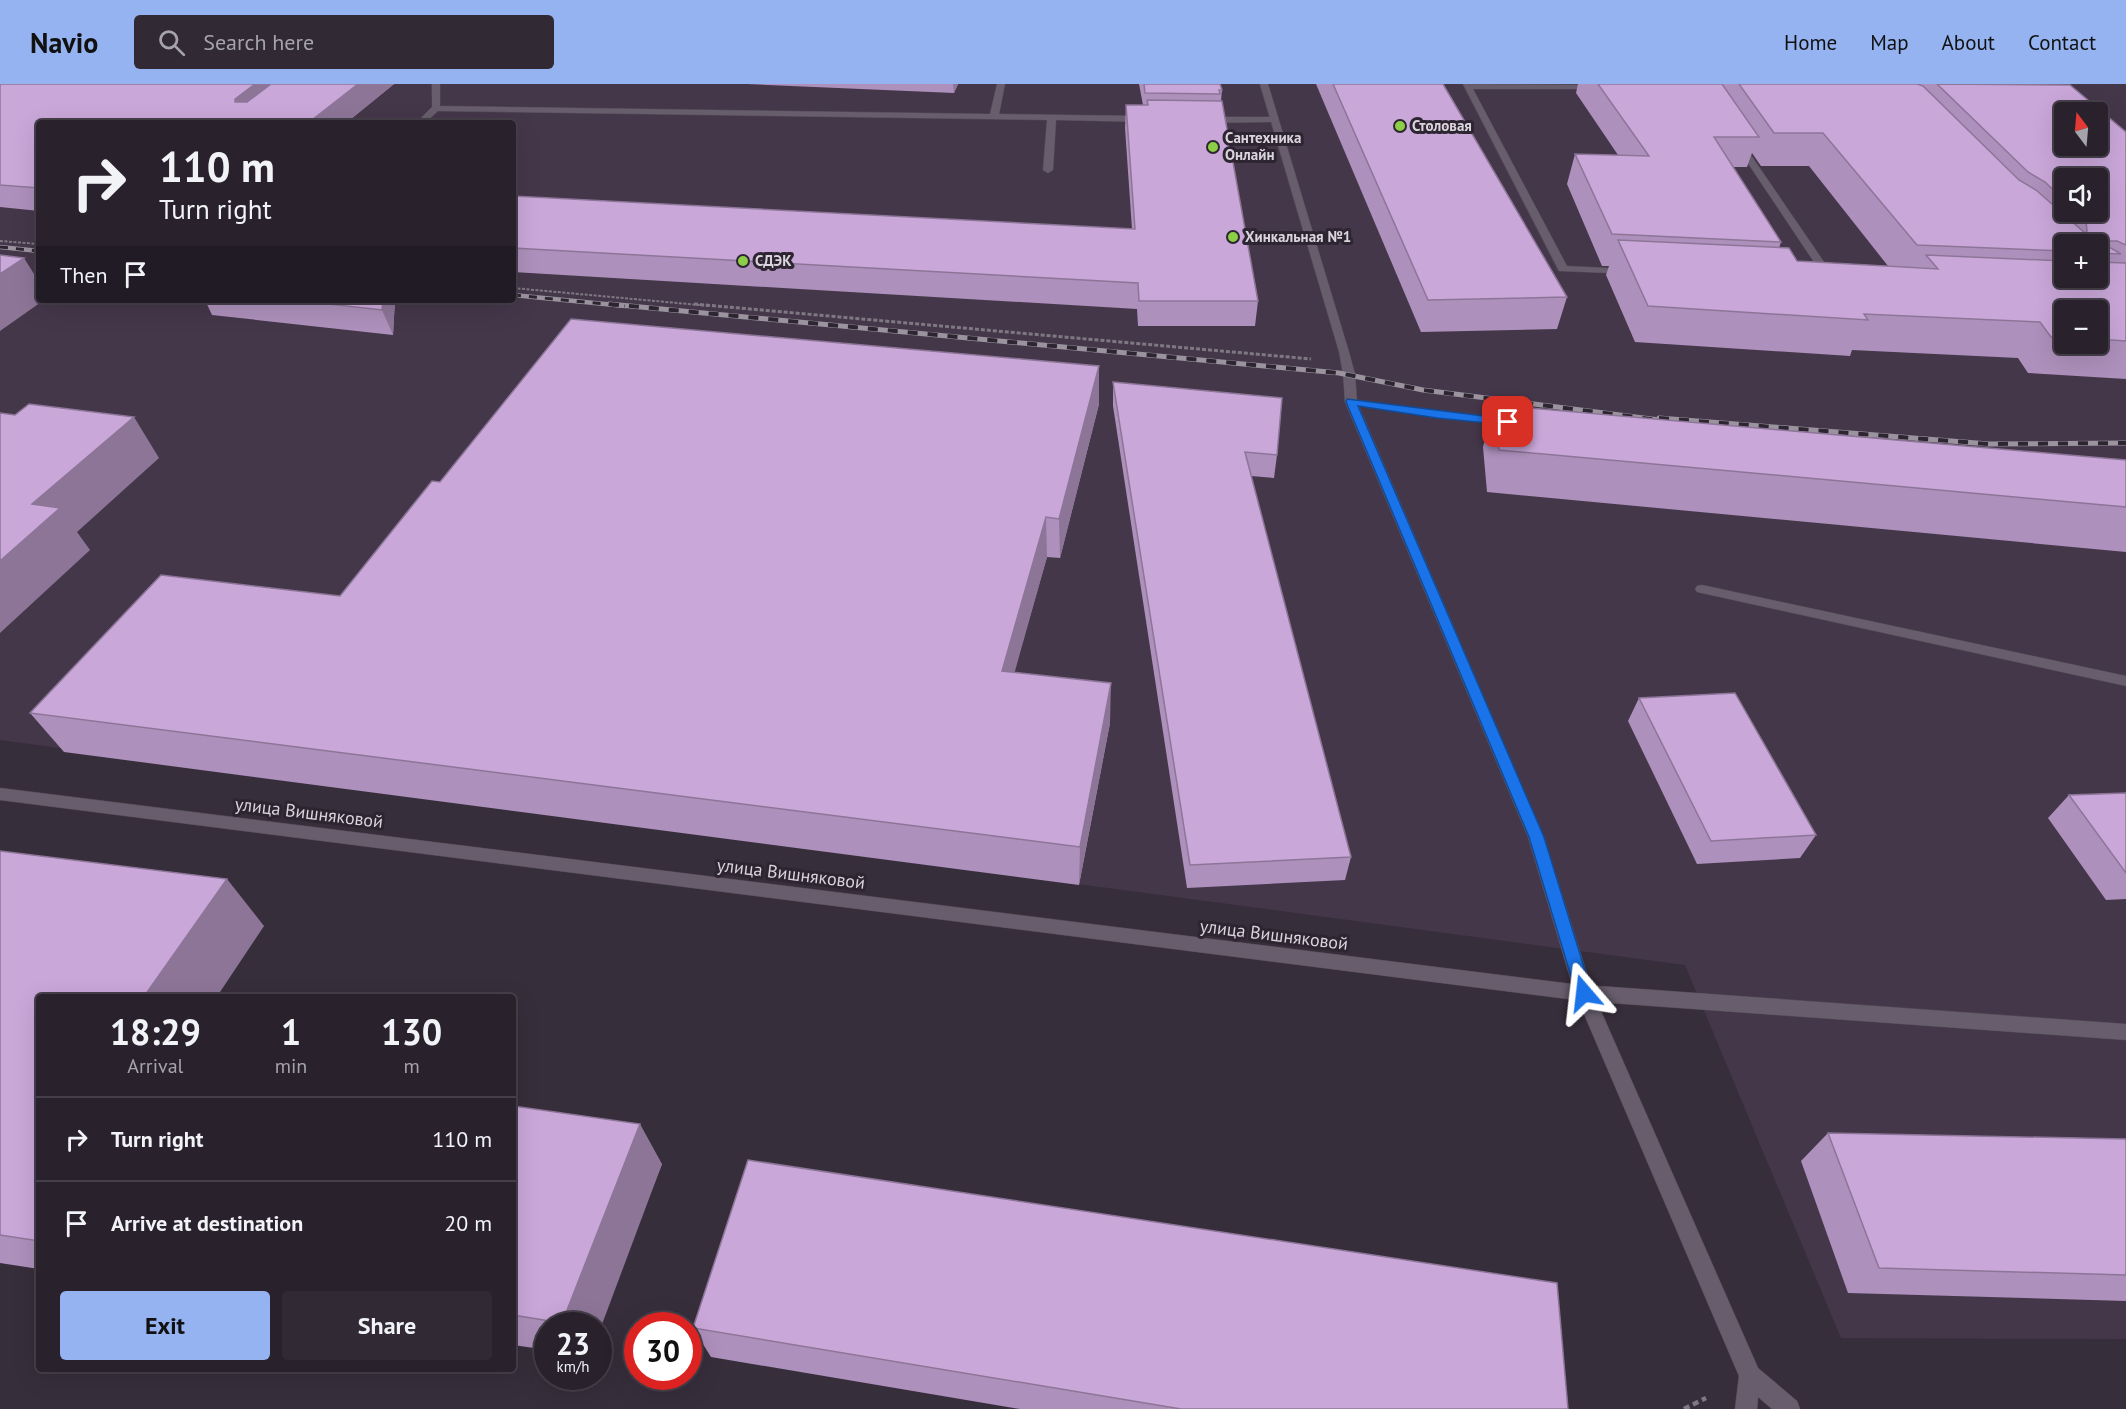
<!DOCTYPE html>
<meta charset="utf-8">
<style>
:root{--surface:#29222d;--page:#312a35;--text:#f1f3f6;--muted:#a5a4aa;--line:#453f49;--accent:#95b2f1}
body{margin:0;font-family:"PT Sans",sans-serif;background:var(--page);color:var(--text);height:100vh;display:flex;flex-direction:column;font-size:22px;white-space:nowrap}
*{box-sizing:border-box;margin:0}
p{font-size:20px;color:var(--muted)}
.icon{flex:none;width:33px;height:33px;fill:none;stroke:currentColor;stroke-width:2;stroke-linecap:round;stroke-linejoin:round}
.map{position:relative;flex:1;overflow:hidden}
.drawer{position:absolute;left:36px;top:910px;width:480px;height:378px;display:flex;flex-direction:column;background:var(--surface);border-radius:6px;box-shadow:0 6px 24px #0002,0 0 0 2px var(--line)}
.drawer>*{flex:none}
.banner{position:absolute;left:36px;top:36px;width:480px;height:183px;border-radius:6px;box-shadow:0 6px 24px #0002,0 0 0 2px var(--line);background:#29222d;color:var(--text);overflow:hidden}
.needle{width:39px;rotate:344deg}
.fabs{position:absolute;left:2054px;top:18px;display:grid;gap:12px}
.fabs a{display:grid;place-items:center;width:54px;height:54px;border-radius:6px;background:var(--surface);box-shadow:0 6px 24px #0002,0 0 0 2px var(--line);font-size:30px}
.speed{position:absolute;left:534px;top:1228px;display:flex;gap:12px;font-size:30px;font-weight:700;text-align:center}
.speed>*{display:grid;place-content:center;width:78px;height:78px;border-radius:50%;background:var(--surface);box-shadow:0 6px 24px #0002,0 0 0 2px var(--line);line-height:1}
.speed small{font-size:15px;font-weight:400}
.speed .limit{border:9px solid #d22;background:#fff;color:#111}
.pin{position:absolute;display:grid;place-items:center;width:51px;height:51px;color:#fff;margin:-26px;border-radius:12px;box-shadow:0 3px 9px #0006}
.me{position:absolute;width:66px;margin:-33px;rotate:343deg;stroke-linejoin:round;filter:drop-shadow(0 0 4px #0008)}
.turn{display:flex;align-items:center;gap:21px;height:126px;padding:0 24px;font-size:27px}
.turn .icon{width:78px;height:78px;stroke-width:2.5}
.turn b{display:block;font-size:42px;line-height:51px}
.then{display:flex;align-items:center;height:57px;padding:0 24px;background:#0003;gap:12px;font-size:22px}
.eta{display:flex;justify-content:space-evenly;align-items:center;height:102px;text-align:center}
.eta b{font-size:36px;font-weight:700;line-height:42px}
.cta{display:flex;gap:12px;margin-top:auto;padding:12px 24px}
.cta a{flex:1;height:69px;border-radius:6px;background:var(--accent);color:#111;font-size:24px;font-weight:700;line-height:69px;text-align:center}
.cta a+a{background:var(--page);color:var(--text)}
ul{padding:0;list-style:none}
li{display:flex;align-items:center;gap:18px;height:84px;padding:0 24px;border-top:2px solid var(--line)}
li div{flex:1}
li b{display:block;font-size:22px}
li em{font-style:normal}
header{display:flex;align-items:center;gap:36px;box-sizing:border-box;height:84px;padding:0 30px;background:var(--accent);color:#111}
header strong{font-size:28px}
nav{display:flex;gap:33px;margin-inline-start:auto;font-size:21px}
.search{width:420px;height:54px;background:var(--page);display:flex;align-items:center;gap:15px;box-sizing:border-box;padding:0 21px;border-radius:6px;color:var(--muted);font-size:22px}
.map>svg:first-child{display:block}
.built{fill:#44374a;fill-rule:evenodd}
.lines{fill:none;stroke-linecap:round;stroke-linejoin:round}
.lane-casing{stroke:#534b56;stroke-width:1}
.street-casing{stroke:#534b56;stroke-width:1}
.path-far2{stroke:#7f7883;stroke-width:2;stroke-dasharray:3 1.5;stroke-linecap:butt}
.path-far1{stroke:#7f7883;stroke-width:3;stroke-dasharray:4 2;stroke-linecap:butt}
.path{stroke:#7f7883;stroke-width:4.5;stroke-dasharray:6 4;stroke-linecap:butt}
.lane{fill:#675d6c;fill-rule:evenodd}
.street{fill:#675d6c;fill-rule:evenodd}
.rail-far1-casing{stroke:#9b949f;stroke-width:4.5}
.rail-casing{stroke:#9b949f;stroke-width:5}
.rail-far1{stroke:#2d2531;stroke-width:3;stroke-dasharray:8;stroke-linecap:butt}
.rail{stroke:#2d2531;stroke-width:4;stroke-dasharray:10;stroke-linecap:butt}
.wall{fill:#ad90bb;fill-rule:evenodd}
.shaded-wall{fill:#8d7598}
.building{fill:#c9a7d9;stroke:#8d7598;stroke-width:1.5;fill-rule:evenodd}
.route{fill:#1a73e8;stroke:#114b97;stroke-width:1.5}
.poi-dot{fill:#8cce45;stroke:#2d2531;stroke-width:2}
.labels{text-anchor:middle;stroke-width:6;stroke-linejoin:round;paint-order:stroke}
.far-poi-label{font-size:15px;font-weight:bold;fill:#dad4dd;stroke:#2d2531;text-anchor:start}
.street-label{font-size:18px;fill:#dad4dd;stroke:#2d2531}
</style>
<header>
<strong>Navio</strong>
<div class="search"><svg class="icon" aria-label="search" viewBox="0 0 24 24"><circle cx="10" cy="10" r="6"/><path d="M15 15l6 6"/></svg>Search here</div>
<nav><a>Home</a><a>Map</a><a>About</a><a>Contact</a></nav>
</header>
<div class="map">
<svg width="2126" height="1325" viewBox="0 0 2126 1325">
<rect width="100%" height="100%" fill="#372e3c"/>
<!-- built -->
<path class="built" d="M0 0H2126V1255L1841 1254 1685 881 0 656ZM2064 28H2097V62H2064ZM39 39H513V216H39ZM2064 94H2097V128H2064ZM2064 160H2097V194H2064ZM2064 226H2097V260H2064Z"/>
<g class="lines">
<!-- lane casing -->
<g class="lane-casing">
<g id="lane">
<path d="M432 0H440V22L990 30 997 0H1005L999 30 1145 32 1149 35 1145 38 1056 36 1053 86 1048 89 1043 86 1047 36 438 27 425 39H416L432 23Z"/>
<path d="M1463 0 1600 1V5H1473L1567 182 1628 185 1632 186V190L1559 187Z"/>
<path d="M1274 33 1277 34V38L1205 39 1201 36 1205 33Z"/>
<path d="M1736 58H1742L1835 194 1834 196H1826L1735 60Z"/>
<path d="M1351 315 1437 328 1508 335 1514 338 1508 341 1437 334 1347 320 1345 318Z"/>
<path d="M1702 501 2126 592V602L1697 508 1695 505 1697 502Z"/>
<path d="M1584 901 2126 940V956L1597 918 1758 1284 1797 1317 1800 1325H1772L1758 1313 1757 1325H1735L1739 1292 1575 909 1578 904Z"/>
</g>
</g>
<!-- street casing -->
<g class="street-casing">
<path id="street" d="M1260 0H1268L1349 268 1355 290 1357 318 1544 753 1593 909 1590 914 1584 917 0 716V704L1572 900 1528 753 1345 318 1343 290 1339 268Z"/>
</g>
<!-- path-far2 -->
<g class="path-far2">
<path d="M0 157 39 160"/>
<path d="M513 204 710 222"/>
</g>
<!-- path-far1 -->
<path class="path-far1" d="M694 220 1311 275"/>
<!-- path -->
<path class="path" d="M1684 1325 1706 1314"/>
<!-- lane -->
<use href="#lane" class="lane"/>
<!-- street -->
<use href="#street" class="street"/>
<!-- rail-far1 casing -->
<g class="rail-far1-casing">
<g id="rail-far1">
<path d="M0 163 39 167"/>
<path d="M513 211 625 222"/>
</g>
</g>
<!-- rail casing -->
<g class="rail-casing">
<g id="rail">
<path d="M609 220 1339 289 1423 306 1667 337"/>
<path d="M1659 334 1989 360 2126 359"/>
</g>
</g>
<!-- rail-far1 -->
<use href="#rail-far1" class="rail-far1"/>
<!-- rail -->
<use href="#rail" class="rail"/>
</g>
<!-- wall -->
<g class="wall">
<path d="M0 0H394L346 39H39V127L0 123Z"/>
<path d="M747 0H958L954 9Z"/>
<path d="M1139 0H1220L1222 6 1221 17 1258 217 1255 242H1138L1137 225 513 188V112L1132 145 1125 44 1126 21H1143Z"/>
<path d="M1316 0H1443L1567 213 1557 245 1421 248Z"/>
<path d="M1578 0H2008L2126 48V295L2028 289 2018 274 1852 266 1850 272 1635 258 1606 191 1609 182H1602L1567 100 1575 70 1618 71 1576 9ZM1752 69 1761 82H1809L1888 182 1797 177 1779 164 1781 158 1733 83H1747ZM2064 94 2097 128H2064ZM2064 160H2097V194H2064ZM2064 226H2097V260H2064Z"/>
<path d="M205 216H395L393 251 212 231Z"/>
<path d="M1099 282V320L1060 474 1047 473 1014 588 1110 639 1079 801 64 668 30 629 340 512Z"/>
<path d="M1113 298 1277 371 1274 394 1251 392 1351 773 1345 796 1187 804 1113 322Z"/>
<path d="M1494 321 2126 376V468L1487 408 1483 363Z"/>
<path d="M1639 614 1816 751 1800 774 1697 780 1628 637Z"/>
<path d="M2126 709V815L2106 816 2048 734 2069 711Z"/>
<path d="M0 767 264 842 39 914V1185L0 1179Z"/>
<path d="M513 1022 662 1080 598 1242H548V1266L513 1261Z"/>
<path d="M1828 1049 2126 1055V1217L1848 1209 1801 1077Z"/>
<path d="M693 1244 1568 1325H1020L711 1273Z"/>
</g>
<!-- shaded-wall -->
<g class="shaded-wall">
<path d="M255 0H294L246 37 235 18V15Z"/>
<path d="M358 0H394L346 39H308Z"/>
<path d="M953 0H958L954 9Z"/>
<path d="M24 174 39 198V216H44L0 247V190Z"/>
<path d="M383 216H395L393 251 382 226Z"/>
<path d="M1099 282V320L1060 474 1059 435Z"/>
<path d="M134 333 159 374 77 448 90 466 0 549V477L32 420Z"/>
<path d="M1046 433 1047 473 1004 626 1002 587Z"/>
<path d="M1111 599 1110 639 1079 801 1080 763Z"/>
<path d="M227 795 264 842 216 914H143Z"/>
<path d="M640 1040 662 1080 598 1251V1242H565L562 1239Z"/>
</g>
<!-- building -->
<g class="building">
<path d="M0 0H255L235 15V18H247L271 0H358L308 39H39V104L0 101Z"/>
<path d="M1144 0H1220L1222 6H1219L1220 10 1145 9Z"/>
<path d="M1333 0H1443L1567 213 1428 216Z"/>
<path d="M1598 0H1722L1759 53H1714L1781 158 1612 150 1575 70 1649 72Z"/>
<path d="M1739 0H1917L1923 2 2019 96 2036 106 2085 149 2087 147 2086 137 2076 128H2097V94H2064V116L2045 98 2028 88 1937 0 2070 1 2126 48V161L2117 157H2105L2102 159 2121 170 2097 169V160H2064V167L1917 161 1823 49H1774ZM2064 28H2097V62H2064Z"/>
<path d="M1147 16 1222 17 1258 217H1139L1138 199 513 164V112L1135 145 1126 21H1148Z"/>
<path d="M1618 156 1789 164 1797 177 1938 185 1926 171 2064 177V194H2097V178L2126 179V257L2097 255V226H2064V253H2051L2040 238 1864 230 1868 236 1648 222Z"/>
<path d="M0 171 24 174 0 190Z"/>
<path d="M292 216H383L382 226Z"/>
<path d="M571 235 1099 282 1059 435 1046 433 1002 587 1111 599 1080 763 30 629 161 491 340 512 432 397 440 398Z"/>
<path d="M1113 298 1282 314 1277 371 1245 368 1351 773 1190 781Z"/>
<path d="M29 320 134 333 32 420 60 424 0 477V329L15 331Z"/>
<path d="M1494 321 2126 376V423L1499 366Z"/>
<path d="M1735 609 1816 751 1711 757 1639 614Z"/>
<path d="M2126 709V789L2069 711Z"/>
<path d="M0 767 227 795 143 914H39V1157L0 1151Z"/>
<path d="M513 1022 640 1040 562 1239 513 1231Z"/>
<path d="M1828 1049 2126 1055V1191L1879 1184Z"/>
<path d="M748 1076 1557 1199 1568 1325H1181L693 1244Z"/>
</g>
<!-- route -->
<path class="route" d="M1347 315 1508 335 1514 338 1508 341 1437 334 1358 322 1544 753 1592 909 1589 914 1584 916 1578 914 1576 909 1529 753 1346 318Z"/>
<!-- markers -->
<g class="poi-dot">
<circle cx="1400" cy="42" r="6"/>
<circle cx="1213" cy="63" r="6"/>
<circle cx="1233" cy="153" r="6"/>
<circle cx="743" cy="177" r="6"/>
</g>
<g class="labels">
<!-- far-poi labels -->
<g class="far-poi-label">
<text x="1412" y="47">Столовая</text>
<text x="1225" y="59">Сантехника<tspan x="1225" dy="17">Онлайн</tspan></text>
<text x="1245" y="158">Хинкальная №1</text>
<text x="755" y="182">СДЭК</text>
</g>
<!-- street labels -->
<g class="street-label">
<text transform="translate(309 729) rotate(7)" y="6">улица Вишняковой</text>
<text transform="translate(791 790) rotate(7)" y="6">улица Вишняковой</text>
<text transform="translate(1274 851) rotate(7)" y="6">улица Вишняковой</text>
</g>
</g>
</svg>
<div class="fabs">
<a><svg class="needle" viewBox="-14 -14 28 28"><path d="M0-13l5 13h-10z" fill="#e53935"/><path d="M0 13l5-13h-10z" fill="#a5a4aa"/></svg></a>
<a><svg class="icon" aria-label="sound" viewBox="0 0 24 24"><path d="M4 9h4l5-4v14l-5-4H4zM17 9q2 3 0 6"/></svg></a>
<a>+</a>
<a>−</a>
</div>
<div class="speed"><div>23<small>km/h</small></div><div class="limit">30</div></div>
<div class="pin" style="left:1508px;top:338px;background:#d93025"><svg class="icon" aria-label="arrive" viewBox="0 0 24 24"><path d="M6 21V4h12l-3 4 3 4H6"/></svg></div>
<svg class="me" style="left:1584px;top:909px" viewBox="-20 -20 40 40"><path d="M0-17L14 15 0 8-14 15z" fill="#1a73e8" stroke="#fff" stroke-width="4"/></svg>
<div class="banner">
<div class="turn"><svg class="icon" aria-label="right" viewBox="0 0 24 24"><path d="M7 20v-9h11M14 6l5 5-5 5"/></svg><div><b>110 m</b>Turn right</div></div>
<div class="then">Then<svg class="icon" aria-label="arrive" viewBox="0 0 24 24"><path d="M6 21V4h12l-3 4 3 4H6"/></svg></div>
</div>
<section class="drawer">
<div class="eta">
<div><b>18:29</b><p>Arrival</p></div>
<div><b>1</b><p>min</p></div>
<div><b>130</b><p>m</p></div>
</div>
<ul>
<li><svg class="icon" aria-label="right" viewBox="0 0 24 24"><path d="M7 20v-9h11M14 6l5 5-5 5"/></svg><div><b>Turn right</b></div><em>110 m</em></li>
<li><svg class="icon" aria-label="arrive" viewBox="0 0 24 24"><path d="M6 21V4h12l-3 4 3 4H6"/></svg><div><b>Arrive at destination</b></div><em>20 m</em></li>
</ul>
<div class="cta"><a>Exit</a><a>Share</a></div>
</section>
</div>
